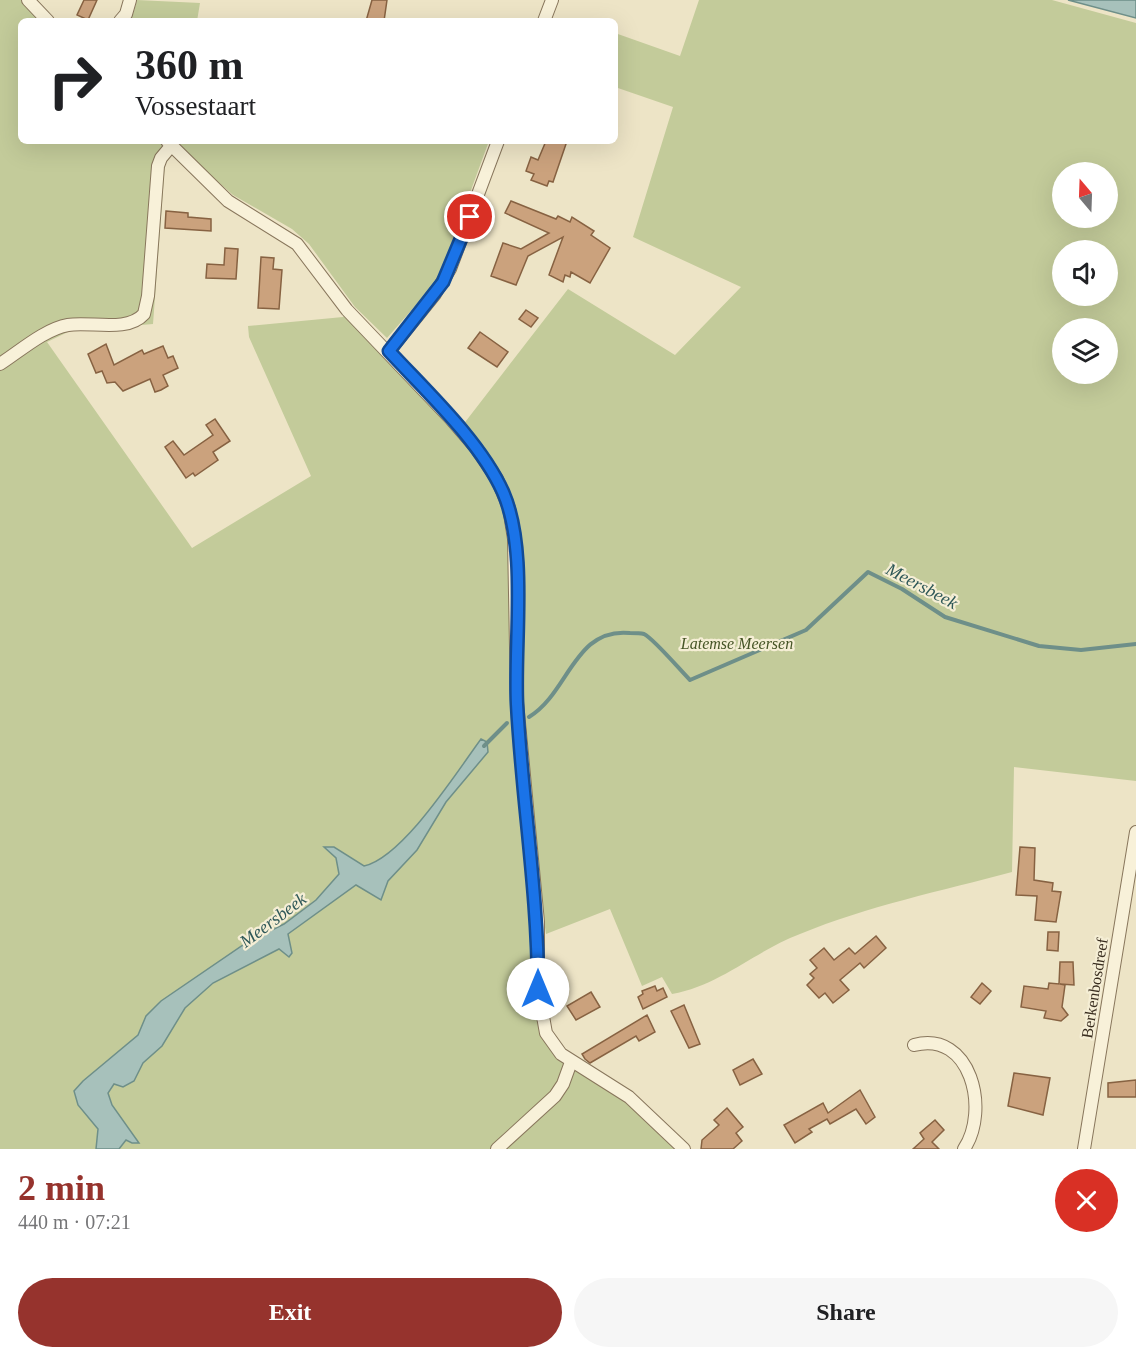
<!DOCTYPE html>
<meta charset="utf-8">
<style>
:root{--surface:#fff;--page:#f6f6f6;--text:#202124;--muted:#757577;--accent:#96332d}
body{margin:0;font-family:"Times New Roman",serif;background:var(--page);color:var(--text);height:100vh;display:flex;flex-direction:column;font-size:22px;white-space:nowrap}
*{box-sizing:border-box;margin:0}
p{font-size:20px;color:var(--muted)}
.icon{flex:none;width:33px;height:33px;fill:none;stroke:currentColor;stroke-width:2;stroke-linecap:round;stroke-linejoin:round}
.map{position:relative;height:1149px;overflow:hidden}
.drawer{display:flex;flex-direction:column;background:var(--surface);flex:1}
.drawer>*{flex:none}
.guide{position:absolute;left:18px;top:18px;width:600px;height:126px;border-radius:9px;box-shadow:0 6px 24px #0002;background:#fff;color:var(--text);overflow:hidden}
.needle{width:39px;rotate:341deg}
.controls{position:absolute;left:1052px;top:162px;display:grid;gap:12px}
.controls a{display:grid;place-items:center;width:66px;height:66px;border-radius:50%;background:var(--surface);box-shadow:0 6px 24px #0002;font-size:30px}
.pin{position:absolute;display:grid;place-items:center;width:51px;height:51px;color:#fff;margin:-26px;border:3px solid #fff;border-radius:50%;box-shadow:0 2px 6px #0007}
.me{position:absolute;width:66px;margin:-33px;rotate:0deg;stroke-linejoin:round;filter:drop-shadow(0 0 4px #0008)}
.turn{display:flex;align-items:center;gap:21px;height:126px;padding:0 18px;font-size:27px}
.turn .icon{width:78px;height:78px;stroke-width:2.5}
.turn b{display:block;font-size:42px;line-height:51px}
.round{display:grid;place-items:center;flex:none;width:63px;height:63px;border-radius:32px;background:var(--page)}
.overview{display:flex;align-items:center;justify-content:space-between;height:102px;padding:0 18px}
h1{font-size:36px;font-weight:800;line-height:45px;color:var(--accent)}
.cta{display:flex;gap:12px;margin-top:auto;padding:12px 18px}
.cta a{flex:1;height:69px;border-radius:36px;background:var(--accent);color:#fff;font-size:24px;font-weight:800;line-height:69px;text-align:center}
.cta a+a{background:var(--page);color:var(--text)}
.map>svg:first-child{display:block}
.green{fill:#c3cb9a;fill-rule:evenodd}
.water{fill:#a7c1bb;stroke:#6e8f89;stroke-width:1.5}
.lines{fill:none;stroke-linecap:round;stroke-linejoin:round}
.stream{stroke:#6e8f89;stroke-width:4}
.building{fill:#cba27d;stroke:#876242;stroke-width:1.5}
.minor-casing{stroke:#88765c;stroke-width:14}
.minor{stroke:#f8f1d9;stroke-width:12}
.route-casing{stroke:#114b97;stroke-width:15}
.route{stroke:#1a73e8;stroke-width:10}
.labels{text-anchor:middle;stroke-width:4.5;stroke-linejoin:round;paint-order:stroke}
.park-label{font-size:16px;font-style:italic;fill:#465526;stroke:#f5eed5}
.street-label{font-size:16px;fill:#392d1f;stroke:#f5eed5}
.water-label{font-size:18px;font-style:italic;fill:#2f5858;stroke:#f5eed5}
</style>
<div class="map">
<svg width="1136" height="1149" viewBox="0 0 1136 1149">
<rect width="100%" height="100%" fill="#ede4c6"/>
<!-- green -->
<g class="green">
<path d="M0 0H23L44 21H21V141H162L169 148 165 163 153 324 70 331 47 342 192 548 311 476 249 337 248 326 343 317 347 310 459 430 568 289 675 355 741 287 633 237 673 107 615 87V33L680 56 699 0H1052L1136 23V781L1014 767 1012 872C941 891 868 906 800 934 755 951 721 985 672 994L662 977 642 986 610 909 546 934 544 921 538 922V989L552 1044 613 1087 684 1149H0ZM1062 172H1107V218H1062ZM1062 250H1107V296H1062ZM1062 328H1107V374H1062Z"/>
<path d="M137 0 200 3 197 21H126L133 14Z"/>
<path d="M172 141H489L438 280 387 338 355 307 309 244 292 229 233 195Z"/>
</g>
<!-- water -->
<g class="water">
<path d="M1068 0H1136V18Z"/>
<path d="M481 739 487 742 488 752 446 802 417 850 388 881 381 900 356 885 288 934 292 953 289 957 279 949 213 983 185 1008 162 1046 143 1063 134 1081 123 1087 114 1084 108 1093 112 1105 139 1143H132L126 1140 119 1149H96L98 1129 78 1105 74 1091 83 1081 138 1035 146 1016 161 1001 246 943 284 924 316 900 339 874 336 858 324 847H334L364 866C403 857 456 773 481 739Z"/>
</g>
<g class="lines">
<!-- stream -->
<g class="stream">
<path d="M529 717C569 693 574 627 630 633 634 633 640 633 644 634 654 639 680 670 690 680L806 630 868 572 902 589 945 617 1039 646 1081 650 1136 644"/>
<path d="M484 746 507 723"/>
</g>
</g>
<!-- building -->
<g class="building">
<path d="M84 0H97L88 20 77 15Z"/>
<path d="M372 0H387L384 21H366Z"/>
<path d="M546 141H567L553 182 549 181 547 186 531 180 534 174 526 171 531 157 538 160Z"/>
<path d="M511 201 556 219 558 216 570 222 572 217 594 231 591 235 610 248 590 283 571 272 570 277 565 275 563 282 549 275 563 237 528 256 516 285 491 276 503 243 521 249 549 233 505 213Z"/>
<path d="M166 211 188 213V217L211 219V231L165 228Z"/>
<path d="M225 248 238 249 236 279 206 278 207 264 224 265Z"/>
<path d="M261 257 274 258 273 269 282 270 279 309 258 308Z"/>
<path d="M526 310 538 318 531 327 519 319Z"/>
<path d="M480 332 508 352 497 367 468 348Z"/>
<path d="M106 344 114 365 142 350 144 354 163 346 168 358 173 356 178 368 163 375 168 386 161 390 155 392 150 379 123 391 115 382 107 383 102 371 96 373 88 354Z"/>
<path d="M215 419 230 441 213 452 218 460 195 476 193 473 186 478 165 447 173 441 184 455 213 435 206 425Z"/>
<path d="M1020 847 1035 848 1034 880 1053 883 1052 891 1061 892 1056 922 1035 920 1037 896 1016 895Z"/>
<path d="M1048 932H1059L1058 951 1047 950Z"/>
<path d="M876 936 886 948 864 968 860 963 840 980 849 990 833 1003 825 993 819 998 807 985 814 978 810 974 817 968 810 960 824 948 834 960 849 948 855 954Z"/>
<path d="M1060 962H1073L1074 985 1060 984 1065 985 1062 1007 1068 1015 1061 1021 1044 1018 1046 1011 1021 1007 1024 986 1048 989 1049 983 1059 984Z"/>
<path d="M982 983 991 991 980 1004 971 997Z"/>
<path d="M655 986 657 991 663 988 667 997 643 1009 638 997 643 994 642 991Z"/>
<path d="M591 992 600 1007 576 1020 567 1006Z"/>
<path d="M684 1005 700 1044 689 1048 671 1011Z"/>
<path d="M647 1015 655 1032 639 1041 636 1036 590 1063 585 1059 582 1054Z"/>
<path d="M753 1059 762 1074 740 1085 733 1070Z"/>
<path d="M1014 1073 1050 1078 1043 1115 1008 1106Z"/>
<path d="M1136 1080V1097H1108V1083Z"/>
<path d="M860 1090 875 1117 866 1124 856 1109 830 1124 827 1119 809 1129 812 1132 795 1143 784 1125 823 1103 828 1113Z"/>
<path d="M727 1108 743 1127 736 1133 742 1141 733 1149H701L702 1140 719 1125 714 1120Z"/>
<path d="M935 1120 944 1130 932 1142 939 1149H913L924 1139 920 1133Z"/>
</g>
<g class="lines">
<!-- minor casing -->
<g class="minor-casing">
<g id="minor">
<path d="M28 0 48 21"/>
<path d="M120 21 126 14 130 0"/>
<path d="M544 21 552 0"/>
<path d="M167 141 228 201 297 244 347 310 450 418 476 448 497 479 509 508 514 539 517 702 538 922V989L546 1033 561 1054 629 1097 684 1149"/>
<path d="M389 351 435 294 450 269 498 141"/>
<path d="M0 364C20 351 45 329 68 325 90 321 127 333 144 314L148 296 158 166 161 158 171 146"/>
<path d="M914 1045C971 1030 990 1110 964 1149"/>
<path d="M497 1149 555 1096 563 1084 571 1062"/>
<path d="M1084 1149 1136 832"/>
</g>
</g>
<!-- minor -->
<use href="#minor" class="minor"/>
</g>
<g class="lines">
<!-- route casing -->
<g class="route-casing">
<path id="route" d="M470 217 443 282 389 351C427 392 480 441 503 492 528 549 514 641 517 704 522 799 538 893 538 989"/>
</g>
<!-- route -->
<use href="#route" class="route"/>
</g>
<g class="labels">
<!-- park labels -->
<g class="park-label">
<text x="737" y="649">Latemse Meersen</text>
</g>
<!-- street labels -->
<g class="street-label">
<text transform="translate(1094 988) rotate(-81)" y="6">Berkenbosdreef</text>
</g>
<!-- water labels -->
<g class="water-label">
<text transform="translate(922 586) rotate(28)" y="6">Meersbeek</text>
<text transform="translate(273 920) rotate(-37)" y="6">Meersbeek</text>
</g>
</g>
</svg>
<div class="controls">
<a><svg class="needle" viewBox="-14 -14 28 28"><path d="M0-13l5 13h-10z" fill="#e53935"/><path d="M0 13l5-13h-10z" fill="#757577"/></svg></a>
<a><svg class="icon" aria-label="sound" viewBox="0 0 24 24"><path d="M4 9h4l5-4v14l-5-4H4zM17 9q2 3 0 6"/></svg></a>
<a><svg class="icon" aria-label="layers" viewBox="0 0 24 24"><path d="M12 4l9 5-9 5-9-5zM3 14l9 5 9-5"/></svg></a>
</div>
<div class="pin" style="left:470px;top:217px;background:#d93025"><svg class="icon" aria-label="arrive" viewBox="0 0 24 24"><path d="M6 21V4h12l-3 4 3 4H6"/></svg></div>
<svg class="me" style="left:538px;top:989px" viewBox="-20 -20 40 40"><circle r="19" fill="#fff"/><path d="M0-13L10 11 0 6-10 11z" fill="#1a73e8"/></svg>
<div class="guide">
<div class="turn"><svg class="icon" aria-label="right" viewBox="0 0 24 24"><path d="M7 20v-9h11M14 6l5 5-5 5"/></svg><div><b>360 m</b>Vossestaart</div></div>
</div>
</div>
<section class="drawer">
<div class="overview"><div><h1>2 min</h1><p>440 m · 07:21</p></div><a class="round" style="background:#d93025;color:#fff"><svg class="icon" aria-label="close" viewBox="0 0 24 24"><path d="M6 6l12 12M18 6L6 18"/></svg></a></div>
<div class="cta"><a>Exit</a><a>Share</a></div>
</section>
